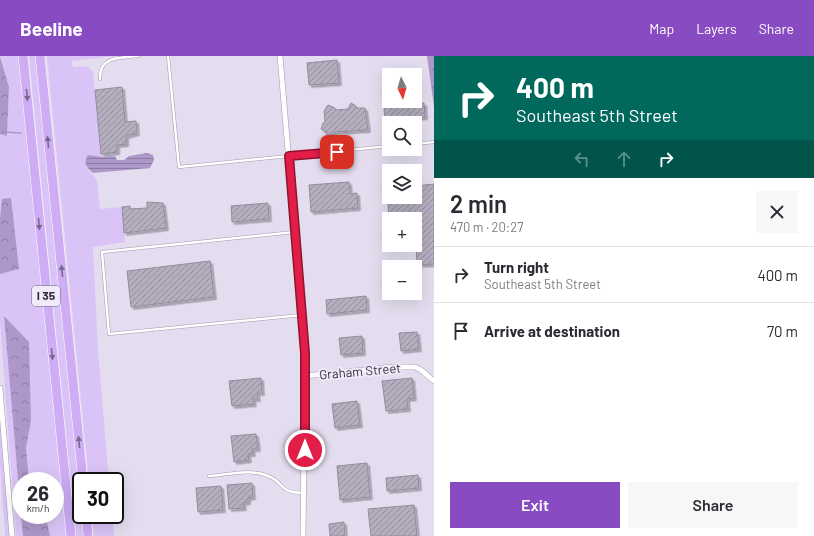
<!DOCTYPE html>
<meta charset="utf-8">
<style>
:root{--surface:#fff;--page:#f7f7f7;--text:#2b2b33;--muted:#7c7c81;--line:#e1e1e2;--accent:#884bc1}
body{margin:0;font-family:Barlow,sans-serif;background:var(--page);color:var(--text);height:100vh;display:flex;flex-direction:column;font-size:15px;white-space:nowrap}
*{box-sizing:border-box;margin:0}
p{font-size:13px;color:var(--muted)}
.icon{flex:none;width:22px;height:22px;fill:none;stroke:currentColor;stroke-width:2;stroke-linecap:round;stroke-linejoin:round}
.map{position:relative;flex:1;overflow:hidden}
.panel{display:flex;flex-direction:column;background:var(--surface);width:380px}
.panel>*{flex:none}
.hud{background:#00695c;color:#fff;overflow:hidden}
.needle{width:26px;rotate:175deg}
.buttons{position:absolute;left:382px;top:12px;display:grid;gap:8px}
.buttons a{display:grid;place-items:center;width:40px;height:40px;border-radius:0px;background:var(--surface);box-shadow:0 4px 16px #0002;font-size:20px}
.speed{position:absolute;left:12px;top:416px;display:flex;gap:8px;font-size:20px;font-weight:700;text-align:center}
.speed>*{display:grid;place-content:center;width:52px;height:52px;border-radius:50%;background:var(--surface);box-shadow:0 4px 16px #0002;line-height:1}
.speed small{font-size:10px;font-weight:400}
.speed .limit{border:2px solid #111;border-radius:6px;background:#fff;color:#111}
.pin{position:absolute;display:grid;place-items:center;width:34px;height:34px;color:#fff;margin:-17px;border-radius:8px;box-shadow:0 2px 6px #0006}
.me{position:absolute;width:44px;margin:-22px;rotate:0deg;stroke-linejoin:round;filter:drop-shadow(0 0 3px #0008)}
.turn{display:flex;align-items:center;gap:14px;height:84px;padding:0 16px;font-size:18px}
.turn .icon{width:52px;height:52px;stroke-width:2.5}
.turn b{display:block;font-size:28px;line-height:34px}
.lanes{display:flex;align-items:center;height:38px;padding:0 16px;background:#0003;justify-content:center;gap:20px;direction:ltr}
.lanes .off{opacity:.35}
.round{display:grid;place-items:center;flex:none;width:42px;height:42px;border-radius:0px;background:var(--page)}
.summary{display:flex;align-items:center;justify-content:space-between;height:68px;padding:0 16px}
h1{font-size:24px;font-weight:600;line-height:30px}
.cta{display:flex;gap:8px;margin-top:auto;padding:8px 16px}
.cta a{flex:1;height:46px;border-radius:0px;background:var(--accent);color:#fff;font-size:16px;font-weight:600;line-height:46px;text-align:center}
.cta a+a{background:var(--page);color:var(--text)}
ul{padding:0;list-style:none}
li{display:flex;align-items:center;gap:12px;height:56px;padding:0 16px;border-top:1px solid var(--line)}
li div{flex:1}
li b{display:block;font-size:15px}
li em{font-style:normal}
header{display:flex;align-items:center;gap:24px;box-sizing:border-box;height:56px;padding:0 20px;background:var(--accent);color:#fff}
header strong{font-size:19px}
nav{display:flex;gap:22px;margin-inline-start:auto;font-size:14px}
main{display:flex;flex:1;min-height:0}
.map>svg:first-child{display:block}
.green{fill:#dac4f7}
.forest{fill:url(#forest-crowns)}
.water{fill:url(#water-rules)}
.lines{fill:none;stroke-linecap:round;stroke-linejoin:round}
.stream{stroke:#ae97c9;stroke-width:1.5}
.building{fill:url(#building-hatch);stroke:#938c9d;filter:url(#shadow)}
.service-casing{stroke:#9f98a9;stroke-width:3.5}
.minor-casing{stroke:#9f98a9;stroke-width:6}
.motorway-casing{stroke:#fff;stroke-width:10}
.service{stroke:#fff;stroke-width:2.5}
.minor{stroke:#fff;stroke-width:5}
.motorway{stroke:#ceadf5;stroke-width:9}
.oneway{fill:#78688c}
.route-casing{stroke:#92132f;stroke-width:10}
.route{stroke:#e11d48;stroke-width:7}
.labels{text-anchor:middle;stroke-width:3.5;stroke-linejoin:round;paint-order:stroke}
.shield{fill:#f2eafc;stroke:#6c6771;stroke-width:1}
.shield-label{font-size:12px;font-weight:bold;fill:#322f36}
.street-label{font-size:13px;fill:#322f36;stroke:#f2eafc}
</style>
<header>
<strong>Beeline</strong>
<nav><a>Map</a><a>Layers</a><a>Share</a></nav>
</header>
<main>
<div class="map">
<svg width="434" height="480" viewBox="0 0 434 480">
<defs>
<pattern id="forest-crowns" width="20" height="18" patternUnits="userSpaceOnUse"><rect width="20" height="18" fill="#ae98ca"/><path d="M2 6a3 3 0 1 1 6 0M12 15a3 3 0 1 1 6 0" fill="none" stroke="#8e7ca5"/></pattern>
<pattern id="water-rules" width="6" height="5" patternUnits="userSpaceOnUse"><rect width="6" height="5" fill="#ae97c9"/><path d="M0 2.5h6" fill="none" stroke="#8e7ca4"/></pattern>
<pattern id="building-hatch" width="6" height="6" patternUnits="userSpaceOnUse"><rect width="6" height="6" fill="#b5aebf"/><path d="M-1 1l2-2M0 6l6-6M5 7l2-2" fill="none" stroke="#948e9c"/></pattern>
<filter id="shadow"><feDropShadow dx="2.5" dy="2.5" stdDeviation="0" flood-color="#0004"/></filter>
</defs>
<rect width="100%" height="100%" fill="#e4ddef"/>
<!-- green -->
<g class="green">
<path d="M1 0H19L66 480H50L47 466 42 459H55V425H29L26 392 31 365 4 260 23 480H16L0 266V218L19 212 2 143 0 162V78L7 80 9 31Z"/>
<path d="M29 0H38L84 480H76Z"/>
<path d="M47 0H116L71 5 73 11C81 11 88 8 93 16L101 98 103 101 88 99 86 111 97 124 100 153 122 151 125 186 93 191 98 295 109 425H89Z"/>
<path d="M0 347 10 480H5L0 409Z"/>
<path d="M92 459H112L114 480H94Z"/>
</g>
<!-- forest -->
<g class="forest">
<path d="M0 0 9 31 7 80 0 78Z"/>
<path d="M427 0H434V51Z"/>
<path d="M11 142 19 213 0 218V162L2 143Z"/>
<path d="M4 260 29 286 31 365 26 392 29 425H21V458Z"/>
<path d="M21 459H42L47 466 50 480H23Z"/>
</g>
<!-- water -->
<path class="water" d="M147 97 153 99 154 104 150 112 93 117C86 111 83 107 88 99L103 101 115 100 117 104H124L129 100Z"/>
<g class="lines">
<!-- stream -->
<path class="stream" d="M0 65 5 76 21 77"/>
</g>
<!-- building -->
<g class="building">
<path d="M337 4 339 27 309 29 307 7Z"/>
<path d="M122 31 125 66 136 65 137 77 126 80V88L117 89V96L101 98 95 34Z"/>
<path d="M351 47 356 50V52H365L368 74 335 76V78L331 79V82H328L326 76 321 73 323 67H325L324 55 328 49 335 52V54L348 53Z"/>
<path d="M424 47 425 61 385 65 384 51Z"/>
<path d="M349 126 350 138 357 137 358 152 311 156 309 129Z"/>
<path d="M434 128V208L417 209 415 163H389L387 132H389V141H415V130Z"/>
<path d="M147 146 163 147 166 172 124 177 122 151 130 150V153L147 152Z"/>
<path d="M268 147 269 163 232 166 231 150Z"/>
<path d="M391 189H413L392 191Z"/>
<path d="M210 205 214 241 131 251 127 215Z"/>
<path d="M366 240 367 254 327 258 326 244Z"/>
<path d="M417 276 419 293 401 295 399 277Z"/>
<path d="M362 280 363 297 341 299 339 282Z"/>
<path d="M261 322 262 337H257L258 343H253L254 348 232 350 229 325Z"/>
<path d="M412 322 414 342 407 343 408 353 386 355 382 325Z"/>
<path d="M357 345 360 369 335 372 332 348Z"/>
<path d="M256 378 258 393H252L253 398H248L249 404 234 406 231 380Z"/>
<path d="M367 407 370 441 340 444 337 410Z"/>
<path d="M418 419 419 432 387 435 386 422Z"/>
<path d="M252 427 253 441 248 442V446L243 447 244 452 229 453 227 429Z"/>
<path d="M221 430 223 454 198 456 196 432Z"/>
<path d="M414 449 417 480H371L368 453Z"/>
<path d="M344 466 345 480H330L329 468Z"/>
</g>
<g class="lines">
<!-- service casing -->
<g class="service-casing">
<g id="service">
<path d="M168 0 179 111 389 90"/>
<path d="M100 23C99 0 119 2 138 0"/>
<path d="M415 88 434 86"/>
<path d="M294 176 102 196 109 278 302 259"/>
<path d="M209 420C227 419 251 412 268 420 286 427 277 436 303 437"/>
</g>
</g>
<!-- minor casing -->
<g class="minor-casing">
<g id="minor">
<path d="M280 0 305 297 303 480"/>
<path d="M305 320 394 311H415L421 314 434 325"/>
<path d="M0 332 12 480"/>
</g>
</g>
<!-- motorway casing -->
<g class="motorway-casing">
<g id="motorway">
<path d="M23 0 71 480"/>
<path d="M40 0 83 425"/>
<path d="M86 459 88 480"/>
</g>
</g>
<!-- service -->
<use href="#service" class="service"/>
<!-- minor -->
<use href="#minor" class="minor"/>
<!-- motorway -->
<use href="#motorway" class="motorway"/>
</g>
<!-- one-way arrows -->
<defs><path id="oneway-solid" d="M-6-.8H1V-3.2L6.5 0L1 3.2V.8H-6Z"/></defs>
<g class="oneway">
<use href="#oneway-solid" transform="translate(27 39) rotate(85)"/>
<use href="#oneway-solid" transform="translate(48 86) rotate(-96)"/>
<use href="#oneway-solid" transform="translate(39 168) rotate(85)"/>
<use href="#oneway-solid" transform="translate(62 215) rotate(-96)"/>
<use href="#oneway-solid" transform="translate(52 298) rotate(84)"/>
<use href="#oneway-solid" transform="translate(79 386) rotate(-96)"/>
</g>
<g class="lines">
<!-- route casing -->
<g class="route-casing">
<path id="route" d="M305 394V297L289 100 337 96"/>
</g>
<!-- route -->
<use href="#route" class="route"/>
</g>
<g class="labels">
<!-- shield labels -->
<rect class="shield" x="32" y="230" width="28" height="20" rx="3"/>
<g class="shield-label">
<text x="46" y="244">I 35</text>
</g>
<!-- street labels -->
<g class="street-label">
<text transform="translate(360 315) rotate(-5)" y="5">Graham Street</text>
</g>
</g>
</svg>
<div class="buttons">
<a><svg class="needle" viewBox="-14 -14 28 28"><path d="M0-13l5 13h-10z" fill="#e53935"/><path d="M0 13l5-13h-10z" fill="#7c7c81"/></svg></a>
<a><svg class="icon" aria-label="search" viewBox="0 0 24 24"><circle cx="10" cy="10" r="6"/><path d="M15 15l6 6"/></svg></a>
<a><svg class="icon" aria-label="layers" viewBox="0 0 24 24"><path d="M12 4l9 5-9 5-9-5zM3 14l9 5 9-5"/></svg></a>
<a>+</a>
<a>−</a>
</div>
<div class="speed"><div>26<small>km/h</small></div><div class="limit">30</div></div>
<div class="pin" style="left:337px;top:96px;background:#d93025"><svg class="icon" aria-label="arrive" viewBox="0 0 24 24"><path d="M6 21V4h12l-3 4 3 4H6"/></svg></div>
<svg class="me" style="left:305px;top:394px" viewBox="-20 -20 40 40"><circle r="17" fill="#e11d48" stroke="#fff" stroke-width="3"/><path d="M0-11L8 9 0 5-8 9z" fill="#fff"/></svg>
</div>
<section class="panel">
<div class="hud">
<div class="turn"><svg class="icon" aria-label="right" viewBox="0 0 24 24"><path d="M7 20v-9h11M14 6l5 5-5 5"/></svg><div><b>400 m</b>Southeast 5th Street</div></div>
<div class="lanes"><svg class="icon off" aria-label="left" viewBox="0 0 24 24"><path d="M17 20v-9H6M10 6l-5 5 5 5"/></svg><svg class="icon off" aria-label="ahead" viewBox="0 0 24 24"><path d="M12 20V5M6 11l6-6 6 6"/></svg><svg class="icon" aria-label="right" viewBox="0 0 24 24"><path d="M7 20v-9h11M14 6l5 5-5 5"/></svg></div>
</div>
<div class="summary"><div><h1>2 min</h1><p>470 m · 20:27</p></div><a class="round"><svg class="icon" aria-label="close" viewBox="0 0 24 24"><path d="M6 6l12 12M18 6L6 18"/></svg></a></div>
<ul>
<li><svg class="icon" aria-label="right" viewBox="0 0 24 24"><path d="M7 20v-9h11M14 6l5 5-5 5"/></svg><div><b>Turn right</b><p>Southeast 5th Street</p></div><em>400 m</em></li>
<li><svg class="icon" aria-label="arrive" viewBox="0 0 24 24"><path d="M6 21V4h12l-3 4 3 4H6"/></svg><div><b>Arrive at destination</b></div><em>70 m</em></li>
</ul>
<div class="cta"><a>Exit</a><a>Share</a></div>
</section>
</main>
